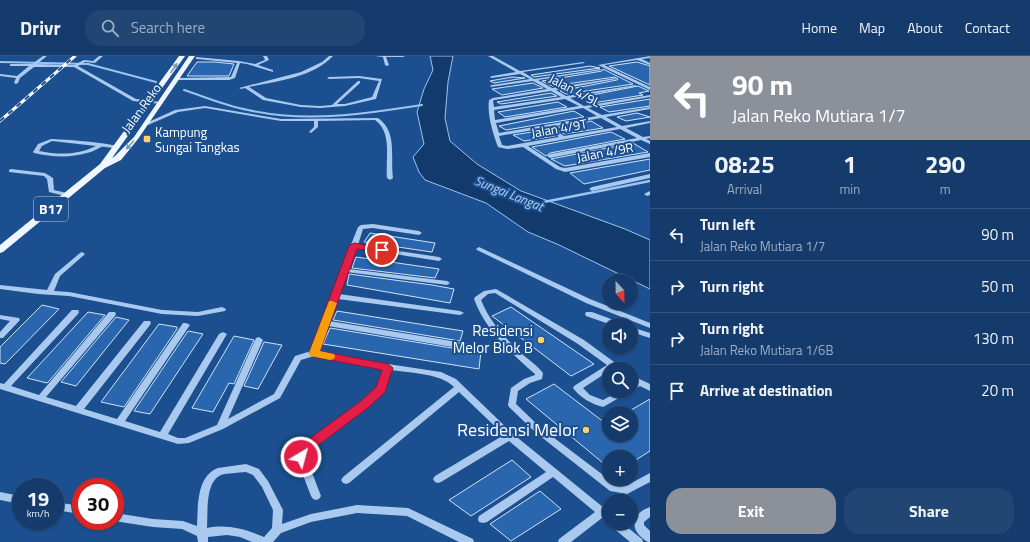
<!DOCTYPE html>
<meta charset="utf-8">
<style>
:root{--surface:#143b6b;--page:#214673;--text:#f1f3f6;--muted:#9dadc1;--line:#33557e;--accent:#8c9099}
body{margin:0;font-family:"Titillium Web",sans-serif;background:var(--page);color:var(--text);height:100vh;display:flex;flex-direction:column;font-size:15px;white-space:nowrap}
*{box-sizing:border-box;margin:0}
p{font-size:13px;color:var(--muted)}
.icon{flex:none;width:22px;height:22px;fill:none;stroke:currentColor;stroke-width:2;stroke-linecap:round;stroke-linejoin:round}
.map{position:relative;flex:1;overflow:hidden}
.details{display:flex;flex-direction:column;background:var(--surface);width:380px}
.details>*{flex:none}
.banner{background:#8c9099;color:#fff;overflow:hidden}
.needle{width:26px;rotate:158deg}
.buttons{position:absolute;left:602px;top:218px;display:grid;gap:8px}
.buttons a{display:grid;place-items:center;width:36px;height:36px;border-radius:50%;background:var(--surface);box-shadow:0 1px 3px #0004,0 0 0 1px var(--line);font-size:20px}
.speed{position:absolute;left:12px;top:422px;display:flex;gap:8px;font-size:20px;font-weight:700;text-align:center}
.speed>*{display:grid;place-content:center;width:52px;height:52px;border-radius:50%;background:var(--surface);box-shadow:0 1px 3px #0004,0 0 0 1px var(--line);line-height:1}
.speed small{font-size:10px;font-weight:400}
.speed .limit{border:6px solid #d22;background:#fff;color:#111}
.pin{position:absolute;display:grid;place-items:center;width:34px;height:34px;color:#fff;margin:-17px;border:2px solid #fff;border-radius:50%;box-shadow:0 1px 4px #0007}
.me{position:absolute;width:44px;margin:-22px;rotate:37deg;stroke-linejoin:round;filter:drop-shadow(0 0 3px #0008)}
.turn{display:flex;align-items:center;gap:14px;height:84px;padding:0 16px;font-size:18px}
.turn .icon{width:52px;height:52px;stroke-width:2.5}
.turn b{display:block;font-size:28px;line-height:34px}
.eta{display:flex;justify-content:space-evenly;align-items:center;height:68px;text-align:center}
.eta b{font-size:24px;font-weight:700;line-height:28px}
.button{display:flex;gap:8px;margin-top:auto;padding:8px 16px}
.button a{flex:1;height:46px;border-radius:16px;background:var(--accent);color:#fff;font-size:16px;font-weight:700;line-height:46px;text-align:center}
.button a+a{background:var(--page);color:var(--text)}
ul{padding:0;list-style:none}
li{display:flex;align-items:center;gap:12px;height:52px;padding:0 16px;border-top:1px solid var(--line)}
li div{flex:1}
li b{display:block;font-size:15px}
li em{font-style:normal}
header{display:flex;align-items:center;gap:24px;box-sizing:border-box;height:56px;padding:0 20px;background:var(--surface);border-bottom:1px solid var(--line)}
header strong{font-size:19px}
nav{display:flex;gap:22px;margin-inline-start:auto;font-size:14px}
.search{width:280px;height:36px;background:var(--page);display:flex;align-items:center;gap:10px;box-sizing:border-box;padding:0 14px;border-radius:16px;color:var(--muted);font-size:15px}
main{display:flex;flex:1;min-height:0}
.map>svg:first-child{display:block}
.water{fill:#123a6d;stroke:#9cc4f0}
.lines{fill:none;stroke-linecap:round;stroke-linejoin:round}
.stream-far1{stroke:#9cc4f0;stroke-width:2}
.stream{stroke:#9cc4f0;stroke-width:2.5}
.building{fill:#2a66ad;stroke:#cfe3fa}
.minor{fill:#a9c9ee;fill-rule:evenodd}
.major{fill:#f0f6ff;fill-rule:evenodd}
.rail-casing{stroke:#fff;stroke-width:3}
.rail{stroke:#1b4f8f;stroke-width:2;stroke-dasharray:5.5;stroke-linecap:butt}
.oneway{fill:#7b9ac1}
.route{fill:#e11d48;stroke:#92132f}
.slow{fill:#f59e0b}
.poi-dot{fill:#ffd166;stroke:#1b4f8f;stroke-width:1.5}
.labels{text-anchor:middle;stroke-width:4;stroke-linejoin:round;paint-order:stroke}
.far-street-label{font-size:13px;fill:#fff;stroke:#1b4f8f}
.far-poi-label{font-size:13px;fill:#fff;stroke:#1b4f8f;text-anchor:start}
.far-water-label{font-size:13px;font-style:italic;fill:#b5d3f5;stroke:#1b4f8f}
.shield{fill:#1b4f8f;stroke:#bbcadd;stroke-width:1}
.shield-label{font-size:14px;font-weight:bold;fill:#fff}
.poi-label{font-size:15px;fill:#fff;stroke:#1b4f8f;text-anchor:end}
.near-poi-label{font-size:18px;fill:#fff;stroke:#1b4f8f;text-anchor:end}
</style>
<header>
<strong>Drivr</strong>
<div class="search"><svg class="icon" aria-label="search" viewBox="0 0 24 24"><circle cx="10" cy="10" r="6"/><path d="M15 15l6 6"/></svg>Search here</div>
<nav><a>Home</a><a>Map</a><a>About</a><a>Contact</a></nav>
</header>
<main>
<div class="map">
<svg width="650" height="486" viewBox="0 0 650 486">
<rect width="100%" height="100%" fill="#1b4f8f"/>
<!-- water -->
<path class="water" d="M430 0H453L448 26 445 62 450 85 477 108 521 135 625 173 650 184V233L557 188 528 176 486 147 425 124 419 116 413 101 424 88 417 56 424 33 433 14Z"/>
<g class="lines">
<!-- stream-far1 -->
<g class="stream-far1">
<path d="M0 6 88 8 156 26"/>
<path d="M184 34C205 41 226 50 248 54 306 67 364 58 422 49"/>
</g>
<!-- stream -->
<path class="stream" d="M544 146 650 125"/>
</g>
<!-- building -->
<g class="building">
<path d="M197 6H215L234 8 229 20H187Z"/>
<path d="M637 6 650 10V29L609 10Z"/>
<path d="M590 10 600 12 534 21 531 19Z"/>
<path d="M603 13 633 28 566 38 560 35 617 24 618 23 615 21 552 30 542 25 602 15Z"/>
<path d="M512 21 525 22 494 27 490 25Z"/>
<path d="M533 27 543 32 502 39 492 33Z"/>
<path d="M638 30 649 35 639 37 643 39 593 47 582 41Z"/>
<path d="M551 37 557 40 501 48 497 46Z"/>
<path d="M650 43V50L609 56 600 51Z"/>
<path d="M558 46 567 51 505 61 498 56Z"/>
<path d="M574 55 584 61 506 74 499 70Z"/>
<path d="M637 57 650 61 626 65 617 61Z"/>
<path d="M591 65 603 72 564 78 554 72Z"/>
<path d="M545 74 555 80 524 85 513 79Z"/>
<path d="M611 76 625 83 550 97 546 100 532 91Z"/>
<path d="M633 87 648 96 565 110 551 103Z"/>
<path d="M650 103V114L584 128 570 117Z"/>
<path d="M370 177 435 187 432 196 364 186Z"/>
<path d="M356 201 439 213 435 222 352 212Z"/>
<path d="M349 218 432 229 454 233 450 247 347 229Z"/>
<path d="M42 249 59 253 5 308 0 307V291Z"/>
<path d="M511 251 594 308 571 320 492 260Z"/>
<path d="M337 255 463 275 460 285 333 264Z"/>
<path d="M88 256 105 259 50 324 47 327 27 322Z"/>
<path d="M116 261 129 264 76 330 61 326Z"/>
<path d="M159 268 177 271V273L124 351 101 346Z"/>
<path d="M330 272 476 296 481 295 479 313 323 288Z"/>
<path d="M188 275 203 278 150 358 134 355Z"/>
<path d="M234 280 254 284 234 328 229 327 213 356 192 352Z"/>
<path d="M264 286 282 289 258 333 244 330Z"/>
<path d="M554 328 609 370V379H631V354L650 343V395L631 407V401H609V412L526 343Z"/>
<path d="M512 404 531 421 471 460 449 444Z"/>
<path d="M540 435 561 453 511 485 490 468Z"/>
</g>
<g class="lines">
<!-- minor -->
<g class="minor">
<path d="M43 0H47L37 8 74 9 84 4 93 5 99 0H103L95 7 85 6 78 10 136 43 161 46 163 47 161 48 133 45 74 11H34L20 22 18 27 16 28 14 27 16 22 0 20V18L17 20 29 10H10V8H32Z"/>
<path d="M263 0H267L269 4 258 9 273 14V16L247 8 240 7 235 22 229 24H177L175 23 177 22 231 21 237 7 197 3H196V1L239 5 255 8 265 4Z"/>
<path d="M329 0H333C312 22 277 25 249 31L266 42 301 49 320 50 332 49 358 25H360V27L337 48H345L372 41 379 25 359 22 329 23 327 22 329 21 359 20 382 23 376 43 345 50 320 52 301 51 263 44 245 32 241 33 239 32 301 16 322 6Z"/>
<path d="M375 0H405L403 1H386L389 9 387 10 385 9 383 1Z"/>
<path d="M488 0H493L520 15 583 6 585 7 523 16 534 23 600 13 602 14 538 24 552 32 615 22 617 23 556 34 566 40 635 29 637 30 570 42 584 50 650 39V41L588 52 602 59 650 51V53L606 61 622 70 650 65V67L626 72 643 81 650 80V82L646 83 650 85V88L641 84 550 102 547 100 550 98 637 82 620 73 528 90 560 111 565 112 650 97V101L565 116 556 113 523 91 507 93 498 91C493 78 487 59 489 44L493 42 547 33 533 25 491 31 490 30 492 29 530 23 520 18 491 22 490 21 492 20 516 16ZM551 35 561 41 494 51 493 45 494 44ZM565 43 579 50 495 64 494 54ZM583 52 597 60 499 77 496 67ZM601 62 617 71 564 80 550 71ZM545 72 559 81 507 90 502 89 499 80Z"/>
<path d="M650 0V2L642 3 650 7V9L637 4 604 9 650 31V34L598 9Z"/>
<path d="M205 50 281 63 378 62C398 76 390 101 393 122L390 124 387 122C385 103 393 77 375 64L318 65V71L311 77 309 76 314 71V65H281L205 52 178 56 148 69 144 68 175 54Z"/>
<path d="M51 83C62 83 112 87 119 91 114 94 107 90 101 91 97 93 92 96 87 97 70 102 52 101 34 97L33 96 38 88ZM52 85 96 90C78 99 59 99 39 95L42 90Z"/>
<path d="M11 113 45 117 53 122 54 134 71 138 72 139 69 141 49 136 47 123 44 120 9 116V114Z"/>
<path d="M650 118V122L592 135 589 133 592 131Z"/>
<path d="M650 135V139L647 140 644 138Z"/>
<path d="M373 168 419 175 422 177 419 179 373 172 363 173 358 189 439 201 442 203 439 205 356 192 349 213 447 225 450 227 447 229 347 216 339 238 460 255 464 257 460 259 338 243 329 265 476 289 479 290 480 292 479 294 476 295 328 270 319 295 388 308 441 316 456 323 513 378 609 456V466L602 462 571 486H558L559 483 595 456 553 421 487 466 483 467 479 466 478 463 479 460 546 416 509 385 441 426 438 427 435 426 433 423 435 420 504 379 459 336 349 427 346 428 343 427 341 424 343 421 454 331C440 317 410 317 391 314L385 333 380 339 306 397V401L321 440 319 443 316 444 313 443 311 440 296 401 299 392 374 335 377 332 383 313 314 300 301 304 280 342 223 373 189 387 178 388 0 333V327L4 328 72 254H78L79 256 78 258 11 330 39 339 109 256H115L116 258 115 260 46 341 76 350 144 265H150L151 267 150 269 84 353 117 363 183 267H186L190 269 125 365 160 376 219 278 223 276 227 278 168 378 178 382H185L217 369 256 282 259 281 263 284 228 363 274 338 295 300 311 295 341 215V214L358 171 361 169Z"/>
<path d="M479 191 590 243 650 267V272L586 247 477 194 476 193Z"/>
<path d="M82 196 85 198 84 199 60 220 54 235 69 236 162 254 198 256 222 251 226 253 225 255 198 260 162 258 69 240 38 238 0 233V229L47 234 55 218 80 197Z"/>
<path d="M496 233 584 284 621 311 622 313H609V315L583 332 590 339 603 344 620 335H631V328L634 327 631 326V319L650 328V335L640 330 603 351C592 348 580 342 573 332L574 330 607 309 578 288 495 237 488 238 481 244C490 266 505 282 522 298 529 304 538 310 543 317L542 323 530 327 518 335 516 348 541 372 615 428 626 430 650 417V426L627 438 610 435 535 376 509 351 508 349 511 332 524 323 535 319V318C510 296 486 275 474 243L475 241 484 235Z"/>
<path d="M586 256H592L622 267 623 269H612L586 260 585 258Z"/>
<path d="M0 259 19 262 20 264 3 282H0V276L10 265 0 263Z"/>
<path d="M631 271 650 277V282L631 276Z"/>
<path d="M246 408 259 413 268 425 283 454 282 468 311 458 357 449 408 452 473 483 474 486H459L407 460 357 457 311 466 281 477 273 486H252L240 481 227 479 208 481V486H198L197 480 182 473 153 471 114 465H115V457L153 463 183 465 197 470C198 452 196 420 218 412ZM246 416 253 419 262 431 273 454 272 472 264 481C245 473 228 468 207 472 208 457 205 426 221 419 227 417 239 417 246 416Z"/>
<path d="M0 436 21 440V448L0 444Z"/>
<path d="M55 446 81 450V458L55 454Z"/>
<path d="M650 451V461L644 466V469L650 475V486H648C630 476 629 458 650 451Z"/>
<path d="M610 467H622L642 483 643 486H630L611 470Z"/>
</g>
<!-- major -->
<path class="major" d="M179 0H185L112 102 115 100 134 81 189 0H195L138 83 121 104 105 112 3 196 0 197V189L100 108Z"/>
<!-- rail casing -->
<g class="rail-casing">
<path id="rail" d="M0 65 75 0"/>
</g>
<!-- rail -->
<use href="#rail" class="rail"/>
</g>
<!-- one-way arrows -->
<defs><path id="oneway-solid" d="M-6-.8H1V-3.2L6.5 0L1 3.2V.8H-6Z"/></defs>
<g class="oneway">
<use href="#oneway-solid" transform="translate(174 12) rotate(-55)"/>
<use href="#oneway-solid" transform="translate(130 89) rotate(132)"/>
</g>
<!-- route -->
<path class="route" d="M354 187 382 192 386 194 382 196 357 193 320 295 388 308 393 312 385 336 369 351 308 397 306 405H297L295 401 298 391 361 345 376 331 382 314 314 301 309 297 349 190Z"/>
<!-- slow -->
<path class="slow" d="M329 245H332L337 247 320 295 334 298 335 300 334 303 330 304 310 300 309 297Z"/>
<!-- markers -->
<g class="poi-dot">
<rect x="143" y="79" width="8" height="8" rx="2"/>
<circle cx="541" cy="284" r="4"/>
<circle cx="586" cy="374" r="4"/>
</g>
<g class="labels">
<!-- far-street labels -->
<g class="far-street-label">
<text transform="translate(575 34) rotate(28)" y="5">Jalan 4/9L</text>
<text transform="translate(141 52) rotate(-54)" y="5">Jalan Reko</text>
<text transform="translate(559 72) rotate(-10)" y="5">Jalan 4/9T</text>
<text transform="translate(605 96) rotate(-11)" y="5">Jalan 4/9R</text>
</g>
<!-- far-poi labels -->
<g class="far-poi-label">
<text x="155" y="81">Kampung<tspan x="155" dy="15">Sungai Tangkas</tspan></text>
</g>
<!-- far-water labels -->
<g class="far-water-label">
<text transform="translate(509 137) rotate(22)" y="5">Sungai Langat</text>
</g>
<!-- shield labels -->
<rect class="shield" x="34" y="141" width="34" height="24" rx="3"/>
<g class="shield-label">
<text x="51" y="158">B17</text>
</g>
<!-- poi labels -->
<g class="poi-label">
<text x="533" y="280">Residensi<tspan x="533" dy="17">Melor Blok B</tspan></text>
</g>
<!-- near-poi labels -->
<g class="near-poi-label">
<text x="578" y="380">Residensi Melor</text>
</g>
</g>
</svg>
<div class="buttons">
<a><svg class="needle" viewBox="-14 -14 28 28"><path d="M0-13l5 13h-10z" fill="#e53935"/><path d="M0 13l5-13h-10z" fill="#9dadc1"/></svg></a>
<a><svg class="icon" aria-label="sound" viewBox="0 0 24 24"><path d="M4 9h4l5-4v14l-5-4H4zM17 9q2 3 0 6"/></svg></a>
<a><svg class="icon" aria-label="search" viewBox="0 0 24 24"><circle cx="10" cy="10" r="6"/><path d="M15 15l6 6"/></svg></a>
<a><svg class="icon" aria-label="layers" viewBox="0 0 24 24"><path d="M12 4l9 5-9 5-9-5zM3 14l9 5 9-5"/></svg></a>
<a>+</a>
<a>−</a>
</div>
<div class="speed"><div>19<small>km/h</small></div><div class="limit">30</div></div>
<div class="pin" style="left:382px;top:194px;background:#d93025"><svg class="icon" aria-label="arrive" viewBox="0 0 24 24"><path d="M6 21V4h12l-3 4 3 4H6"/></svg></div>
<svg class="me" style="left:301px;top:401px" viewBox="-20 -20 40 40"><circle r="17" fill="#e11d48" stroke="#fff" stroke-width="3"/><path d="M0-11L8 9 0 5-8 9z" fill="#fff"/></svg>
</div>
<section class="details">
<div class="banner">
<div class="turn"><svg class="icon" aria-label="left" viewBox="0 0 24 24"><path d="M17 20v-9H6M10 6l-5 5 5 5"/></svg><div><b>90 m</b>Jalan Reko Mutiara 1/7</div></div>
</div>
<div class="eta">
<div><b>08:25</b><p>Arrival</p></div>
<div><b>1</b><p>min</p></div>
<div><b>290</b><p>m</p></div>
</div>
<ul>
<li><svg class="icon" aria-label="left" viewBox="0 0 24 24"><path d="M17 20v-9H6M10 6l-5 5 5 5"/></svg><div><b>Turn left</b><p>Jalan Reko Mutiara 1/7</p></div><em>90 m</em></li>
<li><svg class="icon" aria-label="right" viewBox="0 0 24 24"><path d="M7 20v-9h11M14 6l5 5-5 5"/></svg><div><b>Turn right</b></div><em>50 m</em></li>
<li><svg class="icon" aria-label="right" viewBox="0 0 24 24"><path d="M7 20v-9h11M14 6l5 5-5 5"/></svg><div><b>Turn right</b><p>Jalan Reko Mutiara 1/6B</p></div><em>130 m</em></li>
<li><svg class="icon" aria-label="arrive" viewBox="0 0 24 24"><path d="M6 21V4h12l-3 4 3 4H6"/></svg><div><b>Arrive at destination</b></div><em>20 m</em></li>
</ul>
<div class="button"><a>Exit</a><a>Share</a></div>
</section>
</main>
